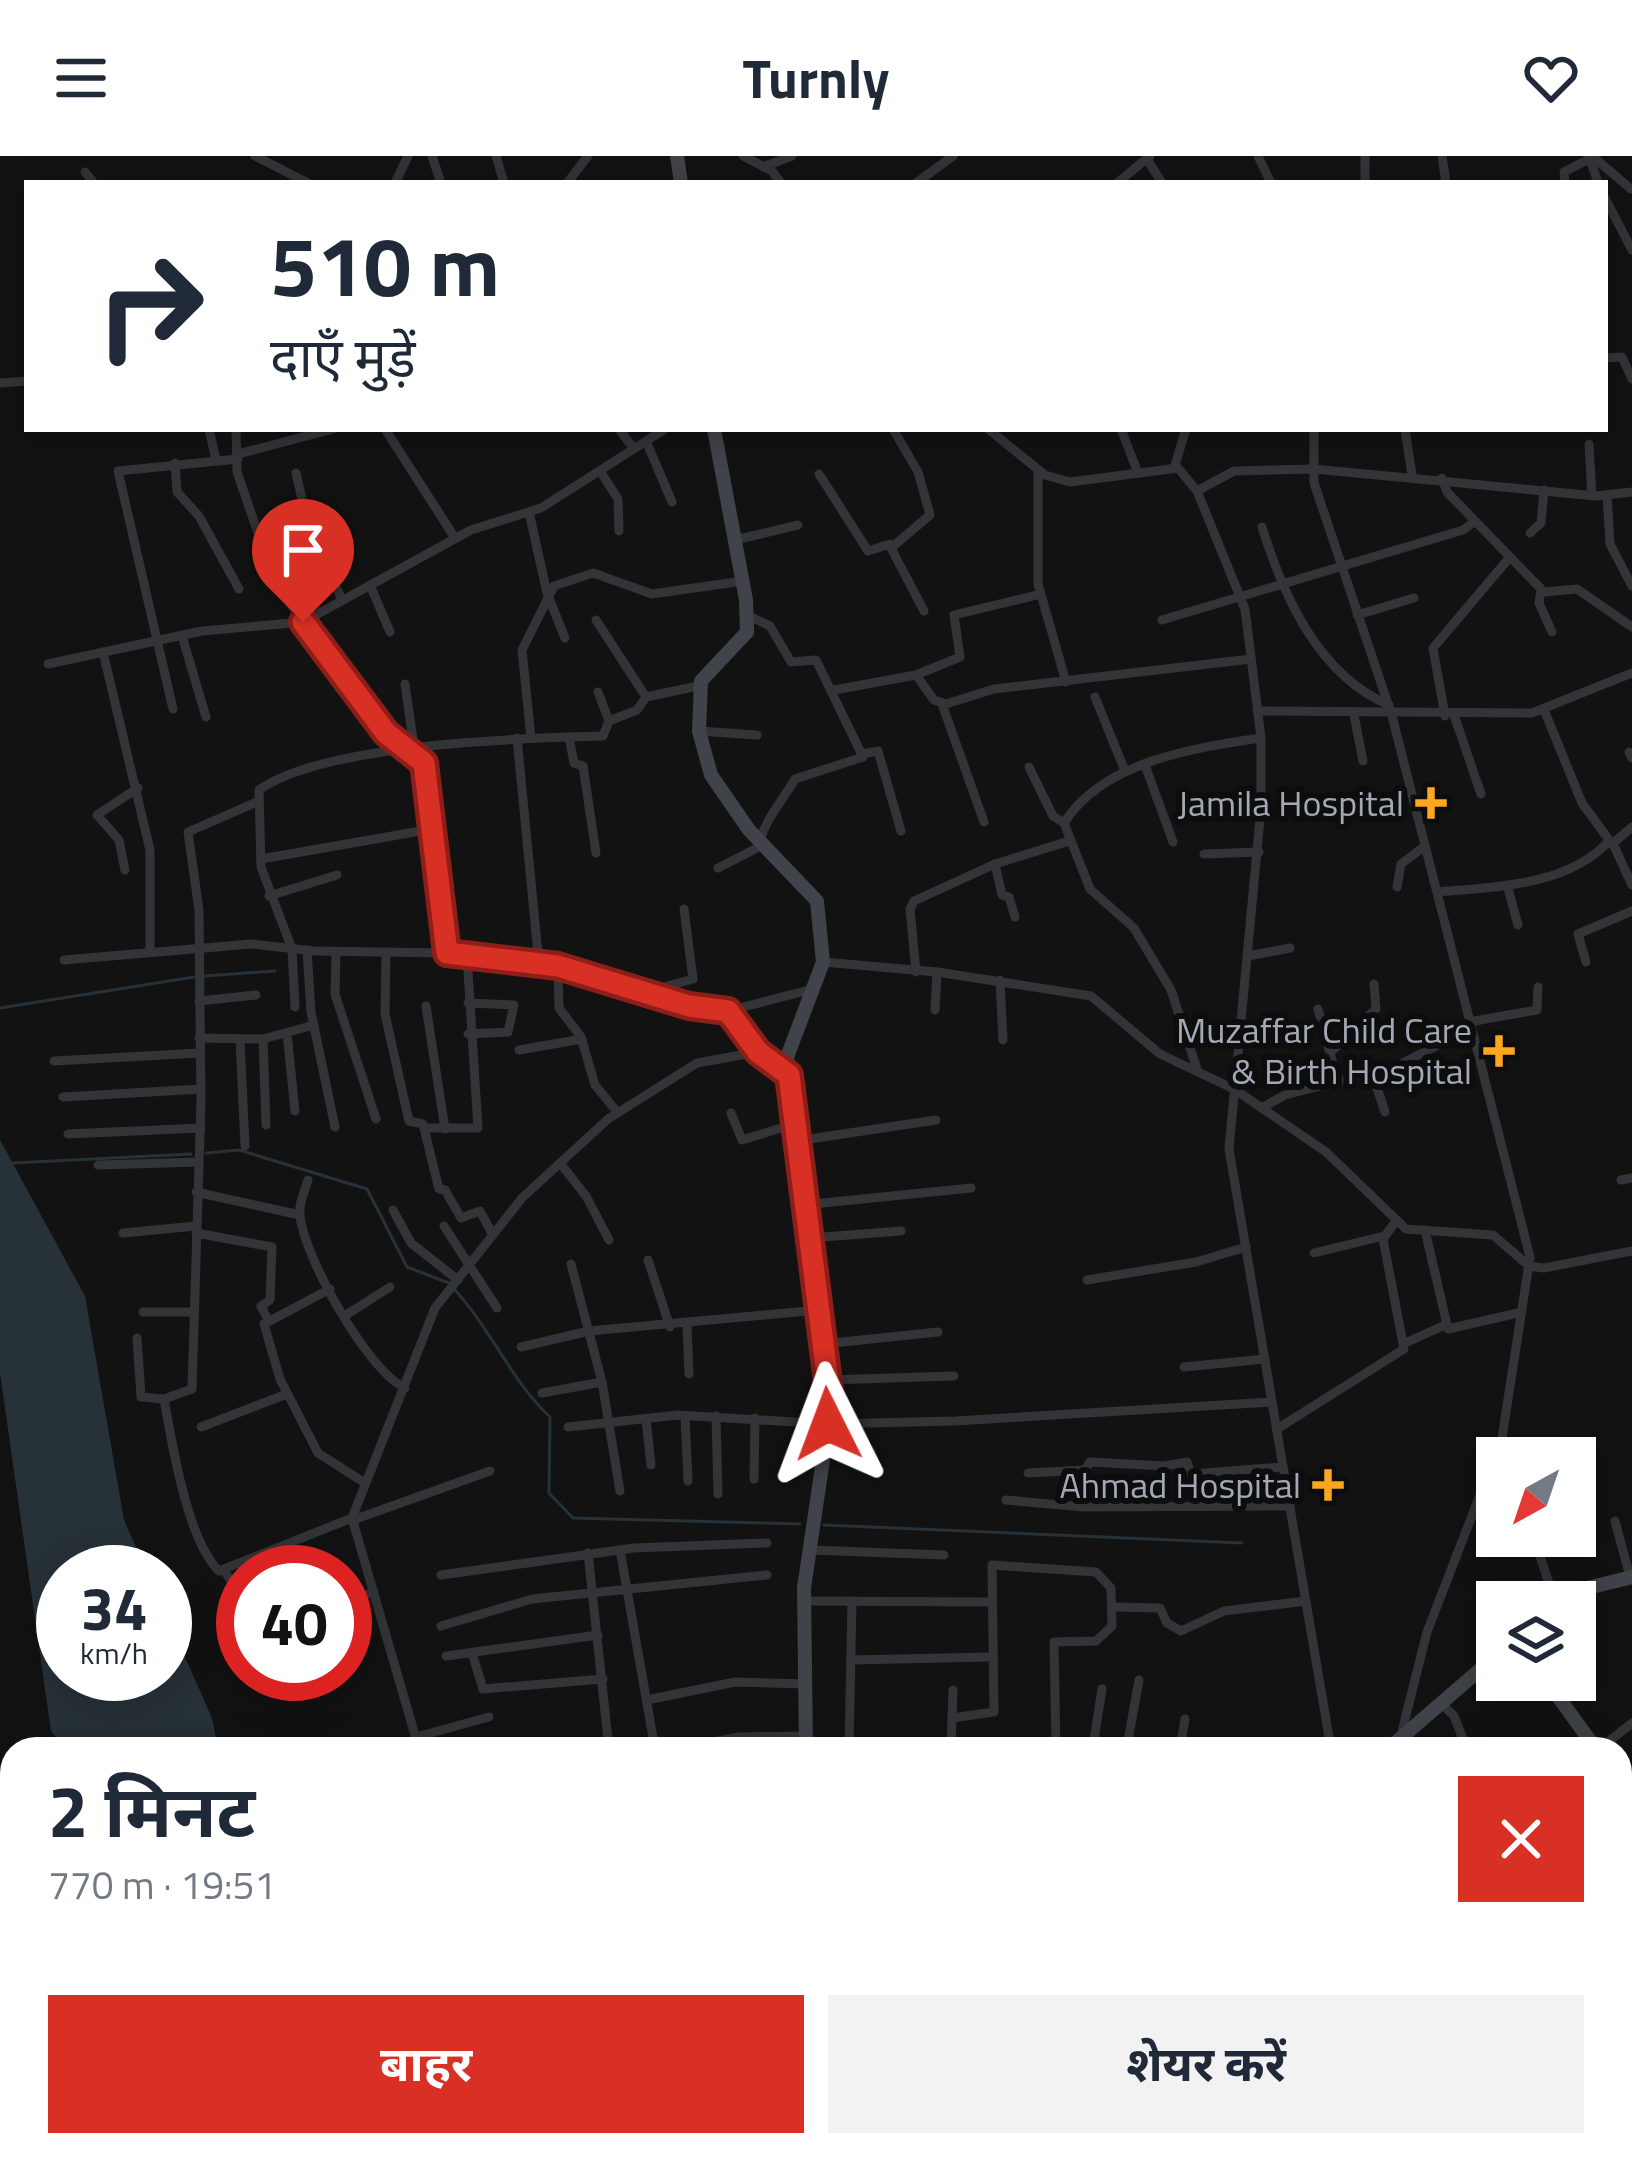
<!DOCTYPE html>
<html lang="hi">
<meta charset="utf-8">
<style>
:root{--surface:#fff;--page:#f2f2f3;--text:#1f2937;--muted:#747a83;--accent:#d93025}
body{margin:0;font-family:"Titillium Web","Noto Sans Devanagari",sans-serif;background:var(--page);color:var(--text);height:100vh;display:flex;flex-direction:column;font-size:45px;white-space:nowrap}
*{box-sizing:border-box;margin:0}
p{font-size:39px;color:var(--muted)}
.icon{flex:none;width:66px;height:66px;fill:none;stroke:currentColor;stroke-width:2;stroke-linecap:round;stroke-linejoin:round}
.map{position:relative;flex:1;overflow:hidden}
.side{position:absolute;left:0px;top:1581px;width:1632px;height:420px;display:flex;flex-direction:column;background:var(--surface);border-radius:36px 36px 0 0;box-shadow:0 6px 30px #0003}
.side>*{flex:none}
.top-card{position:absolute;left:24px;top:24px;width:1584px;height:252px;border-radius:0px;box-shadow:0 6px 30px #0003;background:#fff;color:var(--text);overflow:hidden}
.needle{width:78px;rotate:220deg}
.buttons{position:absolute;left:1476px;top:1281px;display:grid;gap:24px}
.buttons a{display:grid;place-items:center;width:120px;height:120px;border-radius:0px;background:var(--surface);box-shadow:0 6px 30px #0003;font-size:60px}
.speed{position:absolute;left:36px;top:1389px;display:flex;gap:24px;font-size:60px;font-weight:700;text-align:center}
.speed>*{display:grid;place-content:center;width:156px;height:156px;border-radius:50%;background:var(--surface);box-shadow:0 6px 30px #0003;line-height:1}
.speed small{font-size:30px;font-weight:400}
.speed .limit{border:18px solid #d22;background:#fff;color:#111}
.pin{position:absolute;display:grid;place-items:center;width:102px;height:102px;color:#fff;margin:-123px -51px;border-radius:50% 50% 50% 0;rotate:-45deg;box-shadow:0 0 12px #0007}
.pin .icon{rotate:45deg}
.me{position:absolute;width:132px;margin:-66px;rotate:357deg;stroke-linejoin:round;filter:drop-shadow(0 0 9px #0008)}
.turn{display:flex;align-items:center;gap:42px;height:252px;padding:0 48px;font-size:54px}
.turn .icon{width:156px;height:156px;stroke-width:2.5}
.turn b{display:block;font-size:84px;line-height:102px}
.round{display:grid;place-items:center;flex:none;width:126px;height:126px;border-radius:0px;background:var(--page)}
.summary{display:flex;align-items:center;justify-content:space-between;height:204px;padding:0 48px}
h1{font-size:72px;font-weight:700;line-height:90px}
.action{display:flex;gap:24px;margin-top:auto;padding:24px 48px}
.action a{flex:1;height:138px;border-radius:0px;background:var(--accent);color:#fff;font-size:48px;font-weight:700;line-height:138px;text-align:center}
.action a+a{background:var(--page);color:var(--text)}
header{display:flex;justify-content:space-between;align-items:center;height:156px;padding:0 48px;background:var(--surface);font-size:54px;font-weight:700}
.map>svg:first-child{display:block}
.water{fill:#273138}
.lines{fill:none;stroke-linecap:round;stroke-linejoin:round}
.stream{stroke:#273138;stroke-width:3}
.street{stroke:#323438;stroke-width:9}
.secondary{stroke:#404349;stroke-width:14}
.route-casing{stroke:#8d1f18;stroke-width:30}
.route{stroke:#d93025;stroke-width:21}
.poi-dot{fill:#fda720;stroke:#0d0d0e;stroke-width:4.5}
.labels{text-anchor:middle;stroke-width:12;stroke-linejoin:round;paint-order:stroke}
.poi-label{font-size:36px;fill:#a2a9b5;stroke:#0d0d0e;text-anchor:end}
</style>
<header><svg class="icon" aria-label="menu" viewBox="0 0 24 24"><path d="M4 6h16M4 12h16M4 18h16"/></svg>Turnly<svg class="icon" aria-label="heart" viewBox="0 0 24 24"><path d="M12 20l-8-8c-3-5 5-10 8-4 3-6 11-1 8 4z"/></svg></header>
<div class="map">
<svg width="1632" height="2001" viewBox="0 0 1632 2001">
<rect width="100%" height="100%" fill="#121213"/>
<!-- water -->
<path class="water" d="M0 984 85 1140 124 1364 147 1416H63V1518H165V1456L212 1562 218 1593H65L51 1575 0 1217Z"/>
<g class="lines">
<!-- stream -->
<g class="stream">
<path d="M205 820 275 815"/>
<path d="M0 852 194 821"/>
<path d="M206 997 239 994 367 1033 407 1111 449 1127"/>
<path d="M13 1007 191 998"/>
<path d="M455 1134C491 1173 512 1226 550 1261L549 1337 573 1362 800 1368"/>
<path d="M824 1369 1242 1387"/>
</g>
<!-- street -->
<g class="street">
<path d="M255 0 308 27"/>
<path d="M432 0 441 27"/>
<path d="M496 0 504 27"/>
<path d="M743 0 772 15 781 27"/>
<path d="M1258 0 1271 27"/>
<path d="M1442 0 1446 27"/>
<path d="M1589 0 1598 27"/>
<path d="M1592 0 1631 33"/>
<path d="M1147 3 1162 27"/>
<path d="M763 11 792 0"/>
<path d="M85 16 94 27"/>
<path d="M395 27 408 0"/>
<path d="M567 27 588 0"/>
<path d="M916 27 953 0"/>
<path d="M1117 27 1150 0"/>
<path d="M1365 27V0"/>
<path d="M1565 27 1564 16 1589 3"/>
<path d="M1605 42 1632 94"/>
<path d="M1605 202 1622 201 1632 223"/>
<path d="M0 227 27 225"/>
<path d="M209 273 216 304"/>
<path d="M236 273 237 316 276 429 386 577 424 607 447 797"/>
<path d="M385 273 455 382"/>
<path d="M619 273 634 293"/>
<path d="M893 273 918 316 930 359 891 392 924 455"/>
<path d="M988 273 1045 319 1070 326 1178 312 1197 335 1245 453 1261 582V652L1229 993 1331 1593"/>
<path d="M1121 273 1138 317"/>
<path d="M1314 273V327L1392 560 1530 1101 1502 1282 1427 1476 1400 1583"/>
<path d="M1405 273 1412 319"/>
<path d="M646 285 672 346"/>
<path d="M1589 288 1592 340"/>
<path d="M238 298 333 273"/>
<path d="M175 307 177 336 199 360 239 433"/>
<path d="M1175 309 1186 273"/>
<path d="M1038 314V428L1066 526"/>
<path d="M600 315 618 343 619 375"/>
<path d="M296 317 307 365 342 444"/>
<path d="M819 318 868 395 890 388"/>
<path d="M1442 322 1447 336 1544 436 1577 433 1632 471"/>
<path d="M1197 335 1234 315 1314 313 1596 340 1632 336"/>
<path d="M1607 339 1610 388 1632 430"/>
<path d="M529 356 547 437 565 482"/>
<path d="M1262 371C1283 439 1318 519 1389 549"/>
<path d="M1530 377 1541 367 1544 334"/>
<path d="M735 384 798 369"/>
<path d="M370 429 390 476"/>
<path d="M1541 433 1539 447 1552 476"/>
<path d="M747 459 770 470 791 506 816 504 863 601 795 623C783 644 767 661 760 684"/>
<path d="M1357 459 1414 442"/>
<path d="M596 464 646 541 698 530"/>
<path d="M1162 464 1463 374 1475 365"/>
<path d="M182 480 206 561"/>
<path d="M103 496 150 694V794"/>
<path d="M48 508 202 475 303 466 471 374 541 352 665 273"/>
<path d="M916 519 960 501 954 459 1041 438"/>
<path d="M405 528 414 591"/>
<path d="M834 534 916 519 934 544 946 548 994 533 1251 503"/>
<path d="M1095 541 1125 615"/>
<path d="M942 548 984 666"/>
<path d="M173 553 118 315 238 303"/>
<path d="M1257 555 1532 557 1632 517"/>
<path d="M1545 556 1582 647 1615 692 1632 729"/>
<path d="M1354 559 1363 605"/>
<path d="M1454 559 1481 638"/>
<path d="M1445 560 1433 492 1510 401"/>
<path d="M609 565 637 554 646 541"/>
<path d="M699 575 757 579"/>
<path d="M569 581 574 607 583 610 596 697"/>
<path d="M517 582 539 808"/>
<path d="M531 582 522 494 554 430 593 417 652 438 743 425"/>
<path d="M1629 596 1632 602"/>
<path d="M862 598 878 595 901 675"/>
<path d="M1145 609 1173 686"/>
<path d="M1029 611 1053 660 1064 667"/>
<path d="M259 645 188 676 199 754 201 945 192 1233 164 1243C172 1287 187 1384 219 1415L352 1362"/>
<path d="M1612 688 1632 671"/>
<path d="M1204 698 1259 696"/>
<path d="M261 703 432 673"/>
<path d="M995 708 1002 739 1009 741 1015 761"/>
<path d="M718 712 763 689"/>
<path d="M125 714 119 684 97 659 138 632"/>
<path d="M1507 729 1518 769"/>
<path d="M1397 731 1401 708 1425 690"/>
<path d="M1437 736C1495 731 1568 730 1609 685"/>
<path d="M269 740 337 719"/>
<path d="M307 794 311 856 335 971"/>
<path d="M336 796 335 838 376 963"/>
<path d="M386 796 385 858 409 965 423 968 439 1033 445 1034 461 1062 480 1055 493 1079"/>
<path d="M1248 800 1290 792"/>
<path d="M64 804 251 788 314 795 447 797 558 810 689 850 728 855 758 896 789 919"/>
<path d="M823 806 937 816 1091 840 1160 898 1234 933 1326 996 1406 1073 1493 1079 1529 1110 1544 1112 1632 1095"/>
<path d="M1586 806 1578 778 1632 755"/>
<path d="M558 810 559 852 581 881 595 929 618 957"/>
<path d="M916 816 910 753 914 745 995 708 1069 685"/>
<path d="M1000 824 1003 884"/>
<path d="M646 836 693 823 684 753"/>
<path d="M199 845 256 839"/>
<path d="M468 847 514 849 508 876 468 878"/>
<path d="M426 850 445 973"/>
<path d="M295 851 292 793 261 711 259 634C323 588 523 582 603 580L609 565 598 536"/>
<path d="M1318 853 1338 926"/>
<path d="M935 854 937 816"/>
<path d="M728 855 813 833"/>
<path d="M1469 866 1537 854 1538 831"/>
<path d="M287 877 295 955"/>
<path d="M199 882 263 883 314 869"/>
<path d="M263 883 266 969"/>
<path d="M240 884 245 990"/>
<path d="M519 894 582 883"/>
<path d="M1330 897 1376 853 1374 828"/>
<path d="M54 905 200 897"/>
<path d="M1198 916 1171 834 1134 772 1090 733 1064 667C1103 605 1194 592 1261 582"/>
<path d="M1372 917 1385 956"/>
<path d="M63 941 201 933"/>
<path d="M1261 952 1285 939 1395 911 1471 872"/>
<path d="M731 957 742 984 794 968"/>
<path d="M425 972H478L467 799"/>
<path d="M68 978 201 972"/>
<path d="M796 985 936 964"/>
<path d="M560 1007 586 1040 609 1084"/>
<path d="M98 1009 199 1006"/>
<path d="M308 1024C305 1035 298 1048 300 1060 305 1103 368 1215 405 1232"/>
<path d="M1621 1024 1632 1022"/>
<path d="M196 1036 300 1059"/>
<path d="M803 1049 971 1032"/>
<path d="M393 1054 411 1087 458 1124"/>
<path d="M444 1070 497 1152"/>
<path d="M1425 1074 1448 1173 1522 1156"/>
<path d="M123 1077 196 1070"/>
<path d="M196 1077 272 1091 270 1144 261 1150 268 1164"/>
<path d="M810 1082 901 1075"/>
<path d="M1314 1097 1384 1080"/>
<path d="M648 1104 670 1171"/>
<path d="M571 1108 602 1226 620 1335"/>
<path d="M1087 1124 1196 1106 1246 1091"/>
<path d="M330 1133 264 1168 280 1223 318 1297 365 1327"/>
<path d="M143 1156H194"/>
<path d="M346 1159 390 1131"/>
<path d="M687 1170 689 1218"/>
<path d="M137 1182 141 1241 164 1243"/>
<path d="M823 1188 938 1176"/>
<path d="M1403 1188 1445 1169"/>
<path d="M521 1191 589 1175 819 1154"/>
<path d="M1184 1211 1265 1203"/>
<path d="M828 1224 954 1220"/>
<path d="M542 1237 602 1226"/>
<path d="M685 1260 688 1325"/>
<path d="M716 1260 718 1338"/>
<path d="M646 1263 651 1309"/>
<path d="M201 1271 287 1238"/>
<path d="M568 1271 678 1259 828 1268 955 1265 1272 1246"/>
<path d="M1277 1273 1404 1193 1383 1083 1396 1065"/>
<path d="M1028 1317 1085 1314 1090 1306 1164 1310 1187 1306 1191 1318 1283 1311"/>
<path d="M754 1323 755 1262"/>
<path d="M1006 1344 1084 1351 1290 1350"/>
<path d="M353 1364 490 1315"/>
<path d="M1615 1365 1630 1421"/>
<path d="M1535 1385 1555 1446"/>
<path d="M620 1394 655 1593"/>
<path d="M810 1394 944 1399"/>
<path d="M588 1397 609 1593"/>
<path d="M225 1416 243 1442"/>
<path d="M441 1419 634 1392 767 1387"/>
<path d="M345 1445 374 1436"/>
<path d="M804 1445 988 1446"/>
<path d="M1112 1451 1160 1452 1167 1467 1181 1475 1224 1455 1306 1445"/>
<path d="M441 1470 532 1443 767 1419"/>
<path d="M472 1497 483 1533 603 1523"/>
<path d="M446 1500 598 1479"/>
<path d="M851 1504 990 1501"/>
<path d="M287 1518 297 1537"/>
<path d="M647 1544 735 1526 805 1528"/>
<path d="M1441 1547 1454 1560 1467 1593"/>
<path d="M952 1562 994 1556 992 1409 1096 1416 1111 1432 1112 1470 1096 1485 1054 1486 1056 1593"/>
<path d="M416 1581 489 1561"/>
<path d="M1094 1584 1102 1533"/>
<path d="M1128 1585 1139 1524"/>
<path d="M1056 1586 1181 1588"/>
<path d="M419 1593 352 1362 435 1152 522 1042 608 963 697 907 758 896"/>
<path d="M681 1593 738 1581 806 1580"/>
<path d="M849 1593 852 1445"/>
<path d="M893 1593H986"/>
<path d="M951 1593 953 1534"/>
<path d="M1180 1593 1185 1563"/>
<path d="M1599 1593 1632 1567"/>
<path d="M1620 1910 1632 1906"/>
<path d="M0 1912 12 1909"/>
<path d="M490 1989 492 2001"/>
<path d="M993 1989 997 2001"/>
<path d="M1013 1989 1016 2001"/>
<path d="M1044 1989 1048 2001"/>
<path d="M1117 1989 1132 2001"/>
<path d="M1416 1989 1419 2001"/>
<path d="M1521 1989 1525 2001"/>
<path d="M876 2001 878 1989"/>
<path d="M905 2001 908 1989"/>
<path d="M937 2001 940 1989"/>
</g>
<!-- secondary -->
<g class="secondary">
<path d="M677 0 681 27"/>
<path d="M714 273 746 444 747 476 701 525 699 575 711 619 749 674 817 745 823 806 787 901 831 1250 804 1432 806 1593"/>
<path d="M1559 1446 1571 1436 1632 1421"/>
<path d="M1546 1524 1596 1593"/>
<path d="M1388 1593 1497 1499"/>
<path d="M1620 1627 1632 1644"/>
<path d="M826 1989 838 2001"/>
<path d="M1076 2001 1079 1989"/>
</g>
</g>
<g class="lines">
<!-- route casing -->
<g class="route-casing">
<path id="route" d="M303 466 386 577 424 607 447 797 558 810 689 850 728 855 758 896 789 919 831 1250 828 1268"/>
</g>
<!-- route -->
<use href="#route" class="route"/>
</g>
<!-- markers -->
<g class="poi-dot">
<path d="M1425 629h12v12h12v12h-12v12h-12v-12h-12v-12h12z"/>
<path d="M1493 877h12v12h12v12h-12v12h-12v-12h-12v-12h12z"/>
<path d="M1322 1311h12v12h12v12h-12v12h-12v-12h-12v-12h12z"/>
</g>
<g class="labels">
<!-- poi labels -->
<g class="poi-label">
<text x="1404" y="660">Jamila Hospital</text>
<text x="1472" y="887">Muzaffar Child Care<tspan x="1472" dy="41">&amp; Birth Hospital</tspan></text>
<text x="1301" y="1342">Ahmad Hospital</text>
</g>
</g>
</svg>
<div class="buttons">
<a><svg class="needle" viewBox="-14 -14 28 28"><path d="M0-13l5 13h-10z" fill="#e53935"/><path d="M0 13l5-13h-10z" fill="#747a83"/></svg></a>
<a><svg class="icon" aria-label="layers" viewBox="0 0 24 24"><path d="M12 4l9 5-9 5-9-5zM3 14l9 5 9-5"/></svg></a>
</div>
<div class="speed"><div>34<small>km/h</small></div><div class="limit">40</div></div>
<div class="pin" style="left:303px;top:466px;background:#d93025"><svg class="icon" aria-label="arrive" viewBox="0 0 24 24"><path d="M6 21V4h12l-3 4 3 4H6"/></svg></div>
<svg class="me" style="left:828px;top:1268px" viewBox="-20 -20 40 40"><path d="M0-17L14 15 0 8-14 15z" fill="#d93025" stroke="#fff" stroke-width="4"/></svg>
<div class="top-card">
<div class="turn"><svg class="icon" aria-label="right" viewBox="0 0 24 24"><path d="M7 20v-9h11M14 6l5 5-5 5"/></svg><div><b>510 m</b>दाएँ मुड़ें</div></div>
</div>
<section class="side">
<div class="summary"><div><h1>2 मिनट</h1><p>770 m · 19:51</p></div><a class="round" style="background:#d93025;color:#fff"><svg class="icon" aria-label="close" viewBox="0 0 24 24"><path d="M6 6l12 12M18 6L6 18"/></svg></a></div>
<div class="action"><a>बाहर</a><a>शेयर करें</a></div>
</section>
</div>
